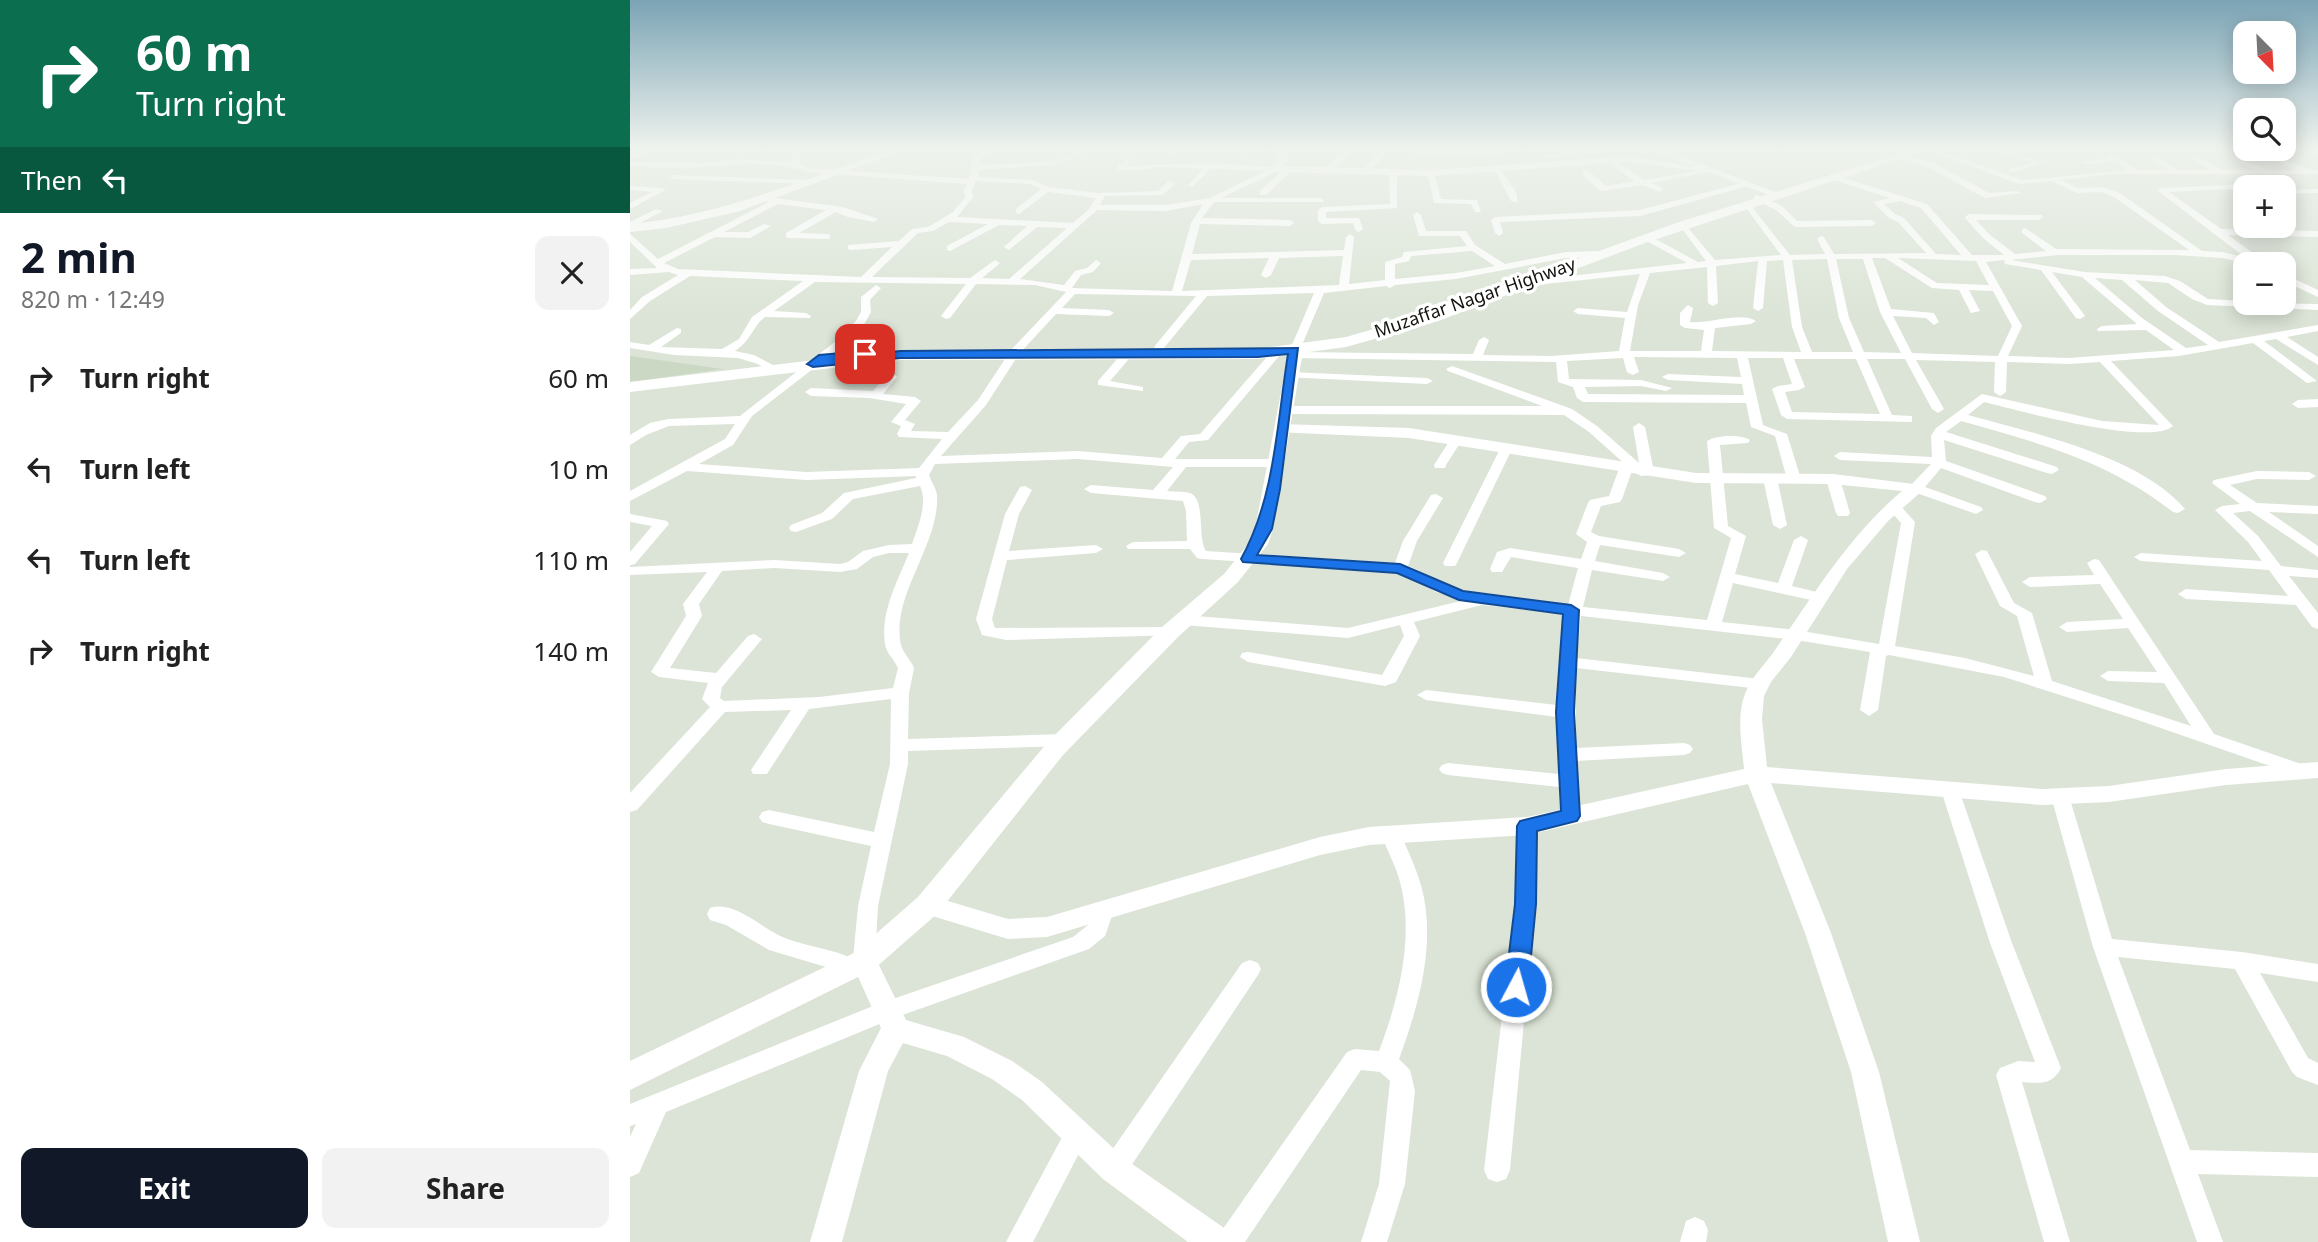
<!DOCTYPE html>
<meta charset="utf-8">
<style>
:root{--surface:#fff;--page:#f2f2f2;--text:#222;--muted:#767676;--accent:#111827}
body{margin:0;font-family:"Noto Sans",sans-serif;background:var(--page);color:var(--text);height:100vh;display:flex;flex-direction:column;font-size:26px;white-space:nowrap}
*{box-sizing:border-box;margin:0}
p{font-size:23px;color:var(--muted)}
.icon{flex:none;width:38px;height:38px;fill:none;stroke:currentColor;stroke-width:2;stroke-linecap:round;stroke-linejoin:round}
.map{position:relative;flex:1;overflow:hidden}
.drawer{display:flex;flex-direction:column;background:var(--surface);width:630px}
.drawer>*{flex:none}
.guide{background:#0b6e4f;color:#fff;overflow:hidden}
.needle{width:46px;rotate:156deg}
.controls{position:absolute;left:1603px;top:21px;display:grid;gap:14px}
.controls a{display:grid;place-items:center;width:63px;height:63px;border-radius:14px;background:var(--surface);box-shadow:0 4px 18px #0003;font-size:35px}
.pin{position:absolute;display:grid;place-items:center;width:60px;height:60px;color:#fff;margin:-30px;border-radius:14px;box-shadow:0 4px 10px #0006}
.me{position:absolute;width:77px;margin:-38px;rotate:6deg;stroke-linejoin:round;filter:drop-shadow(0 0 5px #0008)}
.turn{display:flex;align-items:center;gap:24px;height:147px;padding:0 21px;font-size:32px}
.turn .icon{width:91px;height:91px;stroke-width:2.5}
.turn b{display:block;font-size:49px;line-height:60px}
.then{display:flex;align-items:center;height:66px;padding:0 21px;background:#0003;gap:14px;font-size:26px}
.round{display:grid;place-items:center;flex:none;width:74px;height:74px;border-radius:14px;background:var(--page)}
.head{display:flex;align-items:center;justify-content:space-between;height:119px;padding:0 21px}
h1{font-size:42px;font-weight:700;line-height:52px;color:var(--accent)}
.primary-button{display:flex;gap:14px;margin-top:auto;padding:14px 21px}
.primary-button a{flex:1;height:80px;border-radius:14px;background:var(--accent);color:#fff;font-size:28px;font-weight:700;line-height:80px;text-align:center}
.primary-button a+a{background:var(--page);color:var(--text)}
ul{padding:0;list-style:none}
li{display:flex;align-items:center;gap:21px;height:91px;padding:0 21px}
li div{flex:1}
li b{display:block;font-size:26px}
li em{font-style:normal}
main{display:flex;flex:1;min-height:0}
.map>svg:first-child{display:block}
.built{fill:#cbd8c4}
.lines{fill:none;stroke-linecap:round;stroke-linejoin:round}
.minor{fill:#fff;fill-rule:evenodd}
.tertiary{fill:#fff;fill-rule:evenodd}
.secondary{fill:#fff;fill-rule:evenodd}
.primary{fill:#fff;fill-rule:evenodd}
.route{fill:#1a73e8;stroke:#114b97;stroke-width:2}
.labels{text-anchor:middle;stroke-width:7;stroke-linejoin:round;paint-order:stroke}
.far-street-label{font-size:18px;fill:#11140f;stroke:#fff}
</style>
<main>
<section class="drawer">
<div class="guide">
<div class="turn"><svg class="icon" aria-label="right" viewBox="0 0 24 24"><path d="M7 20v-9h11M14 6l5 5-5 5"/></svg><div><b>60 m</b>Turn right</div></div>
<div class="then">Then<svg class="icon" aria-label="left" viewBox="0 0 24 24"><path d="M17 20v-9H6M10 6l-5 5 5 5"/></svg></div>
</div>
<div class="head"><div><h1>2 min</h1><p>820 m · 12:49</p></div><a class="round"><svg class="icon" aria-label="close" viewBox="0 0 24 24"><path d="M6 6l12 12M18 6L6 18"/></svg></a></div>
<ul>
<li><svg class="icon" aria-label="right" viewBox="0 0 24 24"><path d="M7 20v-9h11M14 6l5 5-5 5"/></svg><div><b>Turn right</b></div><em>60 m</em></li>
<li><svg class="icon" aria-label="left" viewBox="0 0 24 24"><path d="M17 20v-9H6M10 6l-5 5 5 5"/></svg><div><b>Turn left</b></div><em>10 m</em></li>
<li><svg class="icon" aria-label="left" viewBox="0 0 24 24"><path d="M17 20v-9H6M10 6l-5 5 5 5"/></svg><div><b>Turn left</b></div><em>110 m</em></li>
<li><svg class="icon" aria-label="right" viewBox="0 0 24 24"><path d="M7 20v-9h11M14 6l5 5-5 5"/></svg><div><b>Turn right</b></div><em>140 m</em></li>
</ul>
<div class="primary-button"><a>Exit</a><a>Share</a></div>
</section>
<div class="map">
<svg width="1688" height="1242" viewBox="0 0 1688 1242">
<rect width="100%" height="100%" fill="#dbe4d6"/>
<!-- built -->
<path class="built" d="M0 356 93 369 0 382Z"/>
<g class="lines">
<!-- minor -->
<g class="minor">
<path d="M21 148H32L0 159V155Z"/>
<path d="M162 148 203 149 207 151 203 153H170V164L178 168 339 179 342 159 357 148H366L350 160 349 165 423 161 456 148H503L499 150 457 152 424 165 349 170 348 177 403 180 418 187 468 193 528 191 538 181 545 183 533 195 475 196 470 205H536L580 198 635 171 581 169 562 187 558 185 573 169 526 167 515 170H488V166L498 157 502 159 497 166 581 163 645 167 648 171 591 198H690L694 200 693 202H584L572 218 660 220 664 223 660 226 570 224 562 254 714 250 716 237 720 234 724 237 719 284 755 280V262L772 257 774 252 837 246 830 236H789L783 215 787 212 791 215 796 231H836L845 245 875 264 936 252 970 251 975 254 970 257 936 258 826 279 765 285 760 288 756 286 694 293 672 345 667 348 662 345 684 293 577 296 533 349 529 350 524 347 566 296 445 294 432 308 479 310 484 313 479 316 426 314 389 354 356 405 311 456 448 451 532 458 551 436 570 434 642 351 646 350 652 353 650 355 578 440 559 442 545 459H646L652 463 646 467H556L537 491C544 492 553 491 560 493 576 499 567 537 576 551L765 563 773 541 801 495 806 494 813 498 787 541 778 566C793 571 803 580 817 586 854 601 899 601 938 605L948 568 881 557 872 572H862L860 569 867 552 880 548 951 559 957 542 946 534 958 503 960 500 979 496 989 469 996 465 959 432 934 415 653 414 647 410 653 406H912L818 371 816 369 822 366 942 409 967 426 1009 463 1003 427 1009 423 1015 427 1024 472 1022 475 1011 476 1002 471 992 499 990 502 971 506 961 532 969 536 1049 549 1056 553 1049 557 970 545 965 561 1033 573 1040 577 1033 581 962 570 953 607 1077 620 1101 538 1084 528 1077 441C1086 435 1111 434 1120 440L1118 443 1090 445 1098 526 1116 536 1105 574 1148 583 1164 540 1171 536 1178 540 1162 586 1195 594 1198 597 1190 602 1103 583 1092 622 1166 630 1249 644 1271 523 1257 507 1264 503 1269 504 1285 522 1265 646 1335 658 1404 676 1387 616 1370 606 1345 554 1352 550 1357 551 1384 603 1402 613 1422 681 1561 726 1534 683 1478 681 1470 676 1478 671 1527 672 1498 628 1437 632 1429 627 1437 622 1493 619 1470 584 1400 587 1392 582 1400 577 1464 575 1457 563 1464 559 1469 560 1584 734 1677 766 1679 770 1677 774H1663L1502 718 1374 677 1259 655 1256 656 1248 710 1239 716 1230 710 1240 652 1166 640 951 616 946 658 1130 679 1138 684 1130 689 946 668V748L1054 743 1060 745 1063 749 1060 753 1054 755 946 761 950 816 947 821 940 823 933 821 930 816 929 787 818 775 812 773 809 769 812 765 818 763 929 774 927 717 796 700 787 695 796 690 927 705 936 614 852 605 784 622 790 636 766 682 755 686 618 662 610 657 612 653 618 652 752 675 774 636 770 625 718 638 553 625 545 620 553 615 718 628 835 600 806 592 780 576 762 571 572 559 567 558 560 549H498L496 546 503 542 557 541 556 511 553 501 461 493 454 489 461 485 523 490 543 467 448 459 305 464 299 475C301 482 306 487 307 495 310 545 260 596 271 645 273 653 281 660 284 668L279 693 278 739 434 734 440 736 443 740 440 744 434 746 278 751V764L248 906 245 961 242 967 231 969 228 974 220 977 196 967 139 950 96 925 80 920 77 914 80 908C105 900 132 929 155 938 177 947 201 948 223 959L228 906 241 846 139 824 132 822 129 817 132 812 139 810 244 832 260 764 261 699 179 709 137 774H123L121 770 161 710 95 712 7 810 0 812V793L80 707 72 699 78 683 29 677 21 672 56 616 53 604 77 572 0 575V567L144 560 210 564 218 562 233 551 259 545 282 544C288 527 298 503 290 486L223 499 202 519 166 532 161 531 159 528 161 525 192 513 214 493 286 478V476L176 480 57 471 0 501V491L95 439 105 424 39 426 16 435 0 445V435L20 423 38 419 110 416 206 341 226 321 231 312V297L246 285 251 288 240 300 241 312 235 323 214 345 122 416 103 445 69 464 176 472 289 468 312 439 269 437 267 434 271 426 261 422 276 404 240 398 181 396 175 392 181 388 243 391 257 375H265L267 377 253 394 285 397 291 401 275 420 285 424 281 431 318 432 348 400 381 350 436 292 405 285 346 284 320 318 316 319 311 316 336 284 185 282 144 311 176 313 181 316 180 318 135 317C122 327 122 340 105 351L124 355 145 366V370H137L128 364 108 358 44 355 0 348V342L19 345 47 328 51 329V333L31 347 92 349 109 339 122 317 173 281 60 276 20 301 0 319V310L12 297 48 275 39 272 0 275V269L27 268 0 242V234L28 259 139 202 131 200V196L213 207 248 219 244 222 218 217 206 212 169 233 197 234 200 235V239L159 238 156 237V233L196 210 148 204 94 232H118L134 224 141 226 120 238 85 237 34 263 48 269 231 277 262 247 221 250 218 249V245L269 241 282 229 298 227 323 212 336 196 333 192 337 184 176 172C143 160 107 165 72 167 48 169 24 167 0 166V162L71 163 106 159 162 162ZM346 181 401 184 411 189 386 209V213L389 214 418 192 466 198 459 209 443 223 327 217 344 196 341 192ZM573 204 561 223 542 291 442 288 451 275 463 272 471 263 466 260 457 268 445 271 434 285 390 279 467 210 536 211ZM319 222 358 224 317 246V250L320 251 369 225 397 226 376 245 374 247 379 250 407 227 437 228 379 279 352 278 368 265 370 263 365 260 340 278 242 277 288 233 303 231ZM842 251 865 266 826 273 765 279V264L779 261 781 256ZM713 256 709 285 552 291 561 260 639 258 631 275 636 278 641 275 649 258ZM259 553H279C268 580 250 613 255 644 256 653 264 659 268 668L263 688 189 697 94 701 90 698 92 687 132 639 124 634 118 636 86 673 40 668 72 616 69 604 92 571 144 568 210 572 227 569 243 557Z"/>
<path d="M546 148H554L546 156H540Z"/>
<path d="M618 148H626L616 158H610Z"/>
<path d="M717 148H725L700 173H694V169Z"/>
<path d="M752 148H760L738 174H732V170Z"/>
<path d="M983 148 980 152 917 157 913 155Z"/>
<path d="M1293 148H1303L1393 180 1497 170 1486 162 1456 164 1452 162 1479 158 1477 156 1481 154 1508 170H1538L1521 160 1524 156 1549 170H1581L1561 159 1564 155 1593 170H1625L1583 148H1592L1636 170H1663L1625 149C1648 149 1665 170 1688 170V174H1483L1431 180 1448 188 1472 187 1490 193 1572 251 1593 252 1616 258 1527 190 1531 188 1666 182 1663 186 1539 192 1591 229 1688 231V237L1598 235 1623 253 1625 260 1632 264H1617L1593 258 1545 255H1428L1381 260 1455 272 1535 276 1550 281 1578 299 1615 301V303L1688 304V310L1577 305 1562 299 1538 283 1505 280 1536 307 1589 342 1688 325V331L1657 337 1688 357V365L1646 339 1634 341 1687 381 1677 383 1623 343 1549 356 1481 361 1543 426C1520 447 1387 410 1354 402L1338 415C1403 433 1510 456 1555 509L1548 513 1543 512C1478 461 1409 443 1331 421L1316 432 1427 467 1429 470 1422 474 1417 473 1314 440 1316 461 1415 496 1417 499 1410 503 1405 502 1311 468 1295 487 1351 507 1353 510 1346 514 1281 491V485L1301 464 1210 460 1204 456 1210 452 1302 457 1301 436 1306 428 1352 394 1472 421 1529 425 1470 362 1439 364 1377 362 1376 392 1370 396 1364 392 1365 362 1286 360 1314 409 1308 413 1302 409 1275 359H1237L1262 415 1282 416V422L1157 419 1151 415 1142 389 1148 386 1162 384 1153 358H1118L1133 425 1157 434 1171 479 1164 483 1157 479 1145 436 1121 427 1116 403 953 402 947 398 943 387 928 382 926 362 663 358 657 355 663 352 843 354 849 340 854 337 859 340 853 355 921 356 989 351 995 318 948 314 943 311 948 308 997 312 1010 274 896 286 893 285V281L1057 263 1015 240V236L1018 235 1068 262 1076 261 1050 226 1054 223 1085 260 1151 255 1114 205 1118 202 1160 255 1195 254 1187 239 1191 236 1194 237 1204 254 1296 253 1268 222 1259 218 1243 202 1260 198 1201 179 1204 175 1297 204 1342 255H1374L1353 238 1336 219 1335 217 1339 214 1412 215 1413 217 1409 220H1346L1359 234 1385 254 1416 251 1392 233V229L1395 228 1426 249 1559 250 1484 197 1471 192 1447 193 1421 181 1389 184ZM1270 201 1291 208 1331 255 1306 254 1274 218 1265 214 1254 204ZM1242 258H1255L1302 288 1329 290 1341 313 1350 311 1339 290 1363 291 1382 326 1368 356 1282 353 1263 316 1296 318 1304 325 1309 322 1304 313 1261 309ZM1268 258 1346 261 1359 285 1307 283ZM1197 259 1209 318 1223 352H1182L1172 327 1162 260ZM1206 259H1233L1250 312 1271 353 1234 352 1219 318ZM1153 260 1162 327 1171 352 1082 351 1085 328 1121 324 1126 321C1111 311 1079 324 1060 322L1063 308 1058 305 1050 313V325L1055 328 1074 330 1071 351H1000L1008 305 1020 273 1077 267 1078 303 1083 306 1088 303 1086 266 1128 261 1123 308 1128 311 1133 308 1137 261ZM1374 260 1375 264 1411 270 1446 318 1450 319 1455 316 1422 272 1452 277 1507 324 1472 326 1467 329 1468 331 1516 330 1544 350 1439 358 1378 356 1392 326 1356 262ZM1465 278 1492 280 1528 311 1578 345 1556 348 1512 318ZM1004 357 1107 358 1111 377 1038 374 1032 377 1038 380 1112 384 1114 395 958 394 955 387 1011 386 1036 391 1042 388 1011 380 939 379 937 361 993 358 997 372 1003 375 1009 372ZM1164 359H1226L1250 414 1162 412 1155 392 1169 390 1175 387Z"/>
<path d="M1355 148H1366L1415 163 1379 173V169L1403 163Z"/>
<path d="M1662 148 1688 150V154L1644 149Z"/>
<path d="M872 150 875 154 785 156 781 154 785 152Z"/>
<path d="M1271 154 1304 163 1359 193 1387 191 1391 193 1355 198 1298 167 1268 158Z"/>
<path d="M981 158 1014 180 1078 169 1082 171 1021 183 1033 188 1030 192 1012 185 971 191 953 175V171H959L976 186 1004 181 978 162Z"/>
<path d="M656 167 663 169 636 195H630V191Z"/>
<path d="M864 168H870L886 192 888 203 881 201Z"/>
<path d="M763 171 767 173V208L696 212V218H729L733 229 729 232 726 231 723 223 692 224 688 221V210L692 207 760 204 759 173Z"/>
<path d="M797 171 804 173 811 199 847 200 851 212H845L841 204 804 203Z"/>
<path d="M43 175 179 180 183 182 179 184 40 179Z"/>
<path d="M1115 182 1118 186 1010 216 870 222 873 233 869 236 865 233 861 220 865 217 1010 210Z"/>
<path d="M0 186 32 188 36 190 0 209V203L22 192 0 190Z"/>
<path d="M1688 189V193L1654 194V190Z"/>
<path d="M1127 195 1152 206 1167 221 1242 220 1246 223 1242 226 1165 227 1146 210 1124 199 1123 197Z"/>
<path d="M26 209 33 211 0 228V222Z"/>
<path d="M1654 274 1688 290V297L1654 281Z"/>
<path d="M498 350 504 353 480 381 513 387V391L468 385V381L494 351Z"/>
<path d="M659 372 797 378 803 381 797 384 655 377V373Z"/>
<path d="M1688 399V407L1668 408 1662 404 1668 400Z"/>
<path d="M826 436 832 440 816 465 815 468H805L804 465 822 437Z"/>
<path d="M876 445 882 449 827 563 825 566H815L813 563 870 449Z"/>
<path d="M1627 471 1679 472 1686 476 1679 480 1627 479 1600 485 1627 503 1688 506V514L1639 512 1688 546V557L1620 511 1603 513 1628 536 1651 566 1688 570V578L1659 576 1688 613V629L1682 627 1666 605 1556 599 1548 594 1556 589 1658 596 1639 570 1511 561 1504 557 1511 553 1632 561 1618 542 1585 510 1592 506 1610 504 1582 483 1584 480Z"/>
<path d="M1140 474 1147 478 1157 525 1150 529 1143 525 1133 478Z"/>
<path d="M1203 475 1210 479 1220 513 1218 516H1208L1206 513 1196 479Z"/>
<path d="M395 486 402 490 389 514 379 551 466 545 473 549 466 553 377 560 362 619 365 628 540 627 548 632 546 635 376 640 352 635 346 619 375 514 390 487Z"/>
<path d="M0 514 37 521 39 524 5 564 0 565V552L22 526 0 522Z"/>
<path d="M1320 783 1327 785 1329 790 1382 943 1431 1068C1422 1086 1409 1083 1392 1082L1440 1242H1414L1366 1075 1370 1068 1388 1061 1405 1062 1360 943 1311 790 1313 785Z"/>
<path d="M1430 789 1437 791 1439 796 1482 939 1612 952 1688 964V982L1630 973 1678 1058 1688 1063V1085L1667 1077 1662 1072 1605 969 1488 957 1560 1150 1688 1153V1177L1568 1174 1593 1242H1567L1463 947 1421 796 1423 791Z"/>
<path d="M897 819 904 821 907 826 905 904 880 1170 876 1179 867 1182 858 1179 854 1170 885 904 887 826 890 821Z"/>
<path d="M761 828 768 830 771 835C778 851 786 868 791 885 807 942 789 1005 769 1059L780 1070 785 1091 775 1184 757 1242H731L749 1184 760 1081 750 1072 731 1070 615 1242H586L590 1233 717 1052 725 1049 749 1051C768 1001 784 940 771 886 767 868 758 852 751 835L754 830Z"/>
<path d="M474 902 481 904 484 910 475 936 459 949 264 1018 36 1112 9 1173 0 1177V1137L6 1124 0 1126V1104L248 1004 443 937 458 925 467 904Z"/>
<path d="M620 960 628 963 631 969 628 975 493 1178 484 1181 475 1178 471 1169 475 1160 612 963Z"/>
<path d="M447 1123 456 1126 459 1134 403 1242H376L438 1126Z"/>
<path d="M1065 1217 1074 1221 1078 1230 1076 1242H1050L1056 1221Z"/>
</g>
<!-- tertiary -->
<g class="tertiary">
<path d="M649 148H658V160L652 166 800 170 999 156 1073 168 1068 171 999 162 800 176 645 172 640 169 648 160Z"/>
<path d="M650 424 779 428 1066 473 1203 474 1292 485V491L1258 521 1217 569 1161 657 1141 682 1134 696 1132 719 1137 767 1412 789 1479 786 1596 769 1688 762V778L1596 785 1479 802 1412 805 1141 783 1201 933 1249 1072 1290 1242H1258L1221 1072 1175 933 1118 784 897 835 739 845 690 855 417 937 378 939 289 912 285 905 289 898 298 895 378 919 417 917 690 837 739 827 897 817 1114 769C1112 745 1106 717 1115 694 1121 677 1135 665 1145 650 1185 593 1218 537 1272 491L1203 484 1066 483 779 438 645 432V426Z"/>
<path d="M234 950 243 953 276 1020 334 1037 382 1061 412 1082 495 1159 597 1230 601 1242H558L473 1179 392 1100 362 1079 317 1056 273 1043 258 1071 212 1242H180L229 1071 251 1028 221 961 225 953Z"/>
</g>
<!-- secondary -->
<g class="secondary">
<path d="M266 148H280L110 211 36 228 0 232V224C94 215 177 178 266 148Z"/>
<path d="M1015 148H1029L1153 195 1144 197Z"/>
<path d="M667 341 674 345 643 529 638 544 608 582 548 637 433 755 308 913 244 969 0 1090V1061L224 953 288 897 417 743 532 627 594 574 619 543 625 529 660 345Z"/>
</g>
<!-- primary -->
<path class="primary" d="M1287 148H1304L1015 243 808 321 716 347 628 359 270 360 0 392V382L270 350 628 349 716 337 796 314 1046 223Z"/>
</g>
<!-- sky -->
<linearGradient id="sky" x2="0" y2="1"><stop stop-color="#7ba4b6"/><stop offset="0.46" stop-color="#eff3ed"/><stop offset="1" stop-color="#eff3ed" stop-opacity="0"/></linearGradient>
<rect width="1688" height="322" fill="url(#sky)"/>
<!-- route -->
<path class="route" d="M668 348 650 489 642 529 627 555 770 564 833 591 941 605 949 610 944 712 950 816 947 821 907 831 906 904 898 987 894 994 886 996 878 994 875 987 885 904 887 826 890 821 931 811 926 712 933 614 829 600 767 573 613 562 611 559C645 498 647 423 658 354L628 357 270 358 183 367 177 364 189 355 235 351 241 354 270 351Z"/>
<g class="labels">
<!-- far-street labels -->
<g class="far-street-label">
<text transform="translate(845 298) rotate(-19)" y="6">Muzaffar Nagar Highway</text>
</g>
</g>
</svg>
<div class="controls">
<a><svg class="needle" viewBox="-14 -14 28 28"><path d="M0-13l5 13h-10z" fill="#e53935"/><path d="M0 13l5-13h-10z" fill="#767676"/></svg></a>
<a><svg class="icon" aria-label="search" viewBox="0 0 24 24"><circle cx="10" cy="10" r="6"/><path d="M15 15l6 6"/></svg></a>
<a>+</a>
<a>−</a>
</div>
<div class="pin" style="left:235px;top:354px;background:#d93025"><svg class="icon" aria-label="arrive" viewBox="0 0 24 24"><path d="M6 21V4h12l-3 4 3 4H6"/></svg></div>
<svg class="me" style="left:886px;top:987px" viewBox="-20 -20 40 40"><circle r="17" fill="#1a73e8" stroke="#fff" stroke-width="3"/><path d="M0-11L8 9 0 5-8 9z" fill="#fff"/></svg>
</div>
</main>
